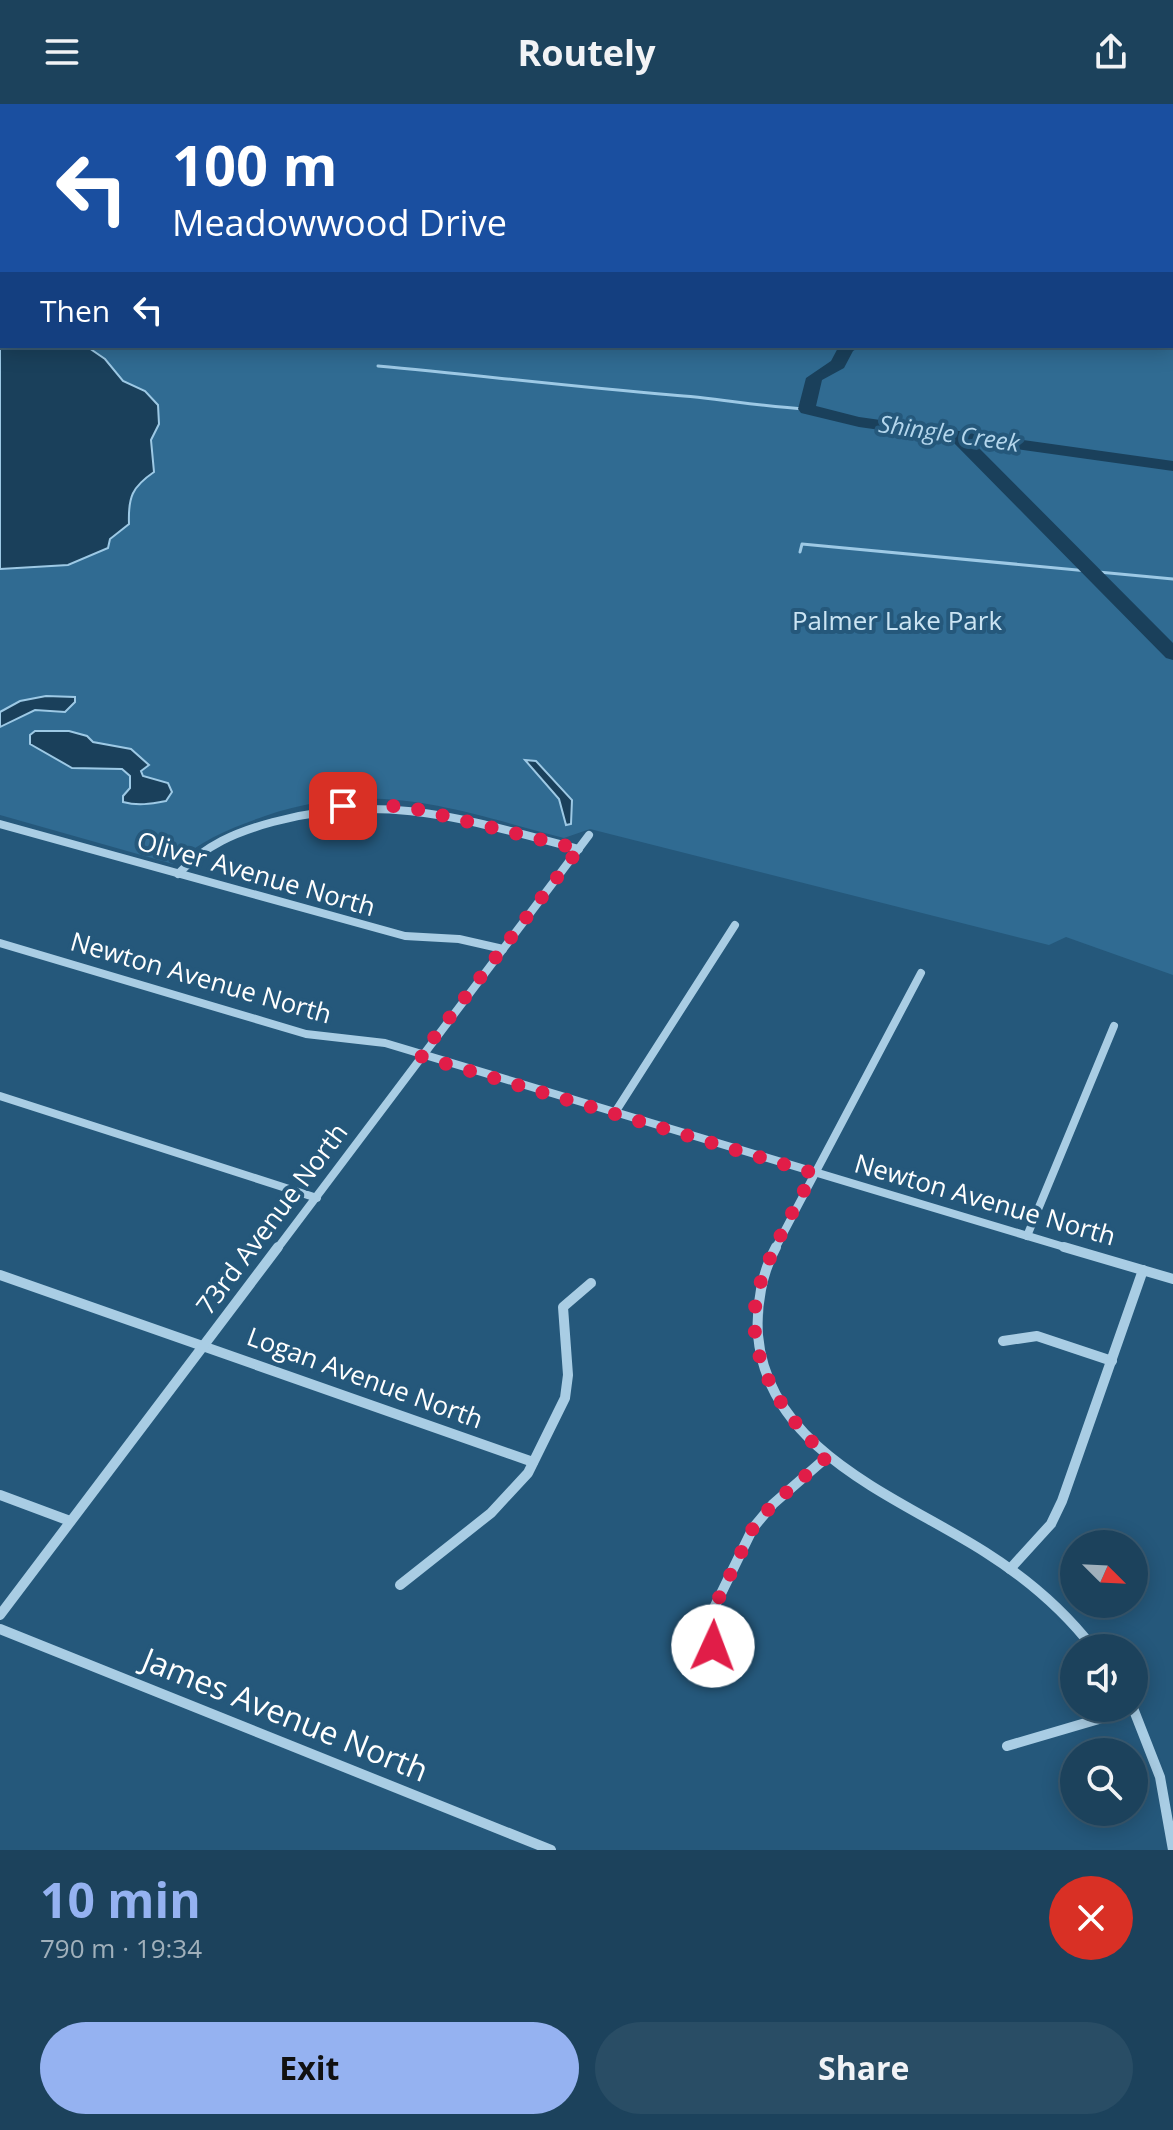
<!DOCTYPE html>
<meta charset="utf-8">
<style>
:root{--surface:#1c425c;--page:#294d65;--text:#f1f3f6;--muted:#a0b0bb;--line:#3a5b72;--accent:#95b2f1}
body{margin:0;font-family:"Open Sans",sans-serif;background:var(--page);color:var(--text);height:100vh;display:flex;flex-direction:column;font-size:30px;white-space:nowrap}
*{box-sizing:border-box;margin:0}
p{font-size:26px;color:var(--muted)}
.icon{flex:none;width:44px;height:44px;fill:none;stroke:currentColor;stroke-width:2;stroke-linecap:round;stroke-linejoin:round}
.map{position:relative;height:1746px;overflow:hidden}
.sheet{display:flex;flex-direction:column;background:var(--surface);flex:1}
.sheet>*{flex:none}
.guide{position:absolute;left:0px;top:0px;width:1174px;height:244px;box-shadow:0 4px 20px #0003,0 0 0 2px var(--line);background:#1a4fa0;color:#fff;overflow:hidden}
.needle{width:52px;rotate:114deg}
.tools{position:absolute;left:1060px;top:1426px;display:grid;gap:16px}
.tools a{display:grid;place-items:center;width:88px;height:88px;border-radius:50%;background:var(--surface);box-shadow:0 4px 20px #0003,0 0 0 2px var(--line);font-size:40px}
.pin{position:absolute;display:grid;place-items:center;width:68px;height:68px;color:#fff;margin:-34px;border-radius:16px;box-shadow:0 4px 12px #0006}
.me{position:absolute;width:88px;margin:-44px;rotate:2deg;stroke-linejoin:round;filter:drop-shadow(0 0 6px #0008)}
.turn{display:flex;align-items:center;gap:28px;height:168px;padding:0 40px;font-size:36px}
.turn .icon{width:104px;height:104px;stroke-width:2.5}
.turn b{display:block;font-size:56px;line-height:68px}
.then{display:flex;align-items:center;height:76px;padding:0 40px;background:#0003;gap:16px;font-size:30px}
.round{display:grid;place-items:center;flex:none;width:84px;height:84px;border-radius:42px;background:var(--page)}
.headline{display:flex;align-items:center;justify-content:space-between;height:136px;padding:0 40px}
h1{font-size:48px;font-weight:700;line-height:60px;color:var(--accent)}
.cta{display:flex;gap:16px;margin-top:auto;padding:16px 40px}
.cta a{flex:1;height:92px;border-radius:48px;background:var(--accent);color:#111;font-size:32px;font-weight:700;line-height:92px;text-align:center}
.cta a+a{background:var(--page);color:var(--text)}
header{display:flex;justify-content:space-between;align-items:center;height:104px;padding:0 40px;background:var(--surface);font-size:36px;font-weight:700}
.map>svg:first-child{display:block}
.green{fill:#306b92}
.water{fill:#1a405b;stroke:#9dc9e5;stroke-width:2}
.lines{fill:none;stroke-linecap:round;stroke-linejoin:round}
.stream{stroke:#9dc9e5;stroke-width:3}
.river{fill:#1a405b;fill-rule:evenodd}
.minor-far2{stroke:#a9cde4;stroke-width:5}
.minor-far1{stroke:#a9cde4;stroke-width:8}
.minor{stroke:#a9cde4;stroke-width:10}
.tertiary{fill:#a9cde4;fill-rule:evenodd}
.route{stroke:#e11d48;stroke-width:14;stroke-dasharray:0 25.2}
.labels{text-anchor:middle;stroke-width:8;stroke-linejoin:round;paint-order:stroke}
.far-water-label{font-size:24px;font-style:italic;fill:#b4d6ec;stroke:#25587b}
.park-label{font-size:26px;fill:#cbe4f3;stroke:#25587b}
.street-label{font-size:26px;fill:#fff;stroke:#25587b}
.near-street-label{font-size:32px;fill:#fff;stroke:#25587b}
</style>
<header><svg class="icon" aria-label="menu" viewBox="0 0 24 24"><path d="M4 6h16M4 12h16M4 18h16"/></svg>Routely<svg class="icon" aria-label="share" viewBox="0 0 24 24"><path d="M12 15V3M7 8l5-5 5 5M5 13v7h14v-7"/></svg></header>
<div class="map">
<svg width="1173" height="1746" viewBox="0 0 1173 1746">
<rect width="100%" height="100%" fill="#25587b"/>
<!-- green -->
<g class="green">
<path d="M126 0H852L857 2H128Z"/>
<path d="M0 111 2 242H1172L1173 220V871L1066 833 1049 841 590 725 564 734C456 706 376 674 265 712 230 724 202 736 173 760L0 711Z"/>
</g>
<!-- water -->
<g class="water">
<path d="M0 211 2 242H86L105 255 123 277 145 287 158 301 159 320 151 336 154 368C132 383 128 393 129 420L110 435 108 444 68 461 0 465Z"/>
<path d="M46 592 75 593V598L65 608 35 606 0 623V608L20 597Z"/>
<path d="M35 627H69L87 632 93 638 131 645 149 661 141 667 143 672 168 679 172 688 166 697C150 700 138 702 123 698V692L130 684V672L122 665 72 664 30 640V631Z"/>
<path d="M525 656 536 657 572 696 571 720 566 721 559 695Z"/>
</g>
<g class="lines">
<!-- stream -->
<g class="stream">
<path d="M378 262C476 271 574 283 672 291 717 294 762 303 807 305"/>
<path d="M800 448 802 440 1173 475"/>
</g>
<!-- river -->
<path class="river" d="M839 242H861L853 247 844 264 822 276 816 302 859 313 1173 357V367L974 339 1173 539V556L1166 554 951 336 859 323 801 309 798 305 806 274 831 257Z"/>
<!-- minor-far2 -->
<path class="minor-far2" d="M874 0 883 2"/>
<!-- minor-far1 -->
<g class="minor-far1">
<path d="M0 720 405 832 459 835 503 845"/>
<path d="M178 770C205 741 236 728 273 718 385 687 470 717 579 745"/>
<path d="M0 839 306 930 385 939 1071 1145"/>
<path d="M0 992 317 1094"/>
<path d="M614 1010 735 821"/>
<path d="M1027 1132 1114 922"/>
<path d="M277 1145 589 731"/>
<path d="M775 1145 921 869"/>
</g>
<!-- minor -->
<g class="minor">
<path d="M776 1143C762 1168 756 1202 758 1231 768 1348 899 1393 985 1448 1026 1474 1063 1505 1093 1544"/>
<path d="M1064 1143 1173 1175"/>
<path d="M0 1171 533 1358"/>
<path d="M1003 1237 1037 1232 1112 1257"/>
<path d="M0 1391 70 1417"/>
<path d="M1010 1465 1051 1420 1062 1397 1143 1166"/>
<path d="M400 1481 491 1409 528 1369 565 1294 568 1271 563 1203 591 1179"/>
<path d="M0 1511 278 1143"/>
<path d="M0 1525 551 1746"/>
<path d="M713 1542 714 1504 753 1424 773 1400 827 1353"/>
<path d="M1133 1604 1160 1673 1173 1746"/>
<path d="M1007 1642 1133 1605"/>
</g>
<!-- tertiary -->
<g class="tertiary">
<path d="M56 0H68L65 2H53Z"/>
<path d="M82 0H93L90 2H79Z"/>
<path d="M103 0H110L111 2H104Z"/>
<rect x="0" y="9" width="2" height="5"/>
<rect x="0" y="93" width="2" height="5"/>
</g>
</g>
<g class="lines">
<!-- route -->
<path class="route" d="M343 702H404L579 745 420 952 813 1069C795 1105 773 1141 760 1180 739 1247 780 1308 827 1353L773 1400 753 1424 714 1504 713 1542"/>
</g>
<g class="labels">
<!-- far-water labels -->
<g class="far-water-label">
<text transform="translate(949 330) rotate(8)" y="8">Shingle Creek</text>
</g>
<!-- park labels -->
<g class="park-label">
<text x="897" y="526">Palmer Lake Park</text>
</g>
<!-- street labels -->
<g class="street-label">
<text transform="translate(256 770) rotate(16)" y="9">Oliver Avenue North</text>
<text transform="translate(201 874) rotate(16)" y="9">Newton Avenue North</text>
<text transform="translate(985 1096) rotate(16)" y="9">Newton Avenue North</text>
<text transform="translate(272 1115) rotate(-53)" y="9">73rd Avenue North</text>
<text transform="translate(365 1274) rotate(20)" y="9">Logan Avenue North</text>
</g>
<!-- near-street labels -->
<g class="near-street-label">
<text transform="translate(285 1611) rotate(22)" y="11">James Avenue North</text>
</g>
</g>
</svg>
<div class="tools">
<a><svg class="needle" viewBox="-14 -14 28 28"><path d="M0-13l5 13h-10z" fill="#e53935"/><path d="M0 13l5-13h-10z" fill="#a0b0bb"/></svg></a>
<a><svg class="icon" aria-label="sound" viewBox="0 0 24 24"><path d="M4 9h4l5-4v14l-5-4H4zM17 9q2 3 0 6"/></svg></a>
<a><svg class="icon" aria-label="search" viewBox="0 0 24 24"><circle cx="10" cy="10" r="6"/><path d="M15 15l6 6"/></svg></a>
</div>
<div class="pin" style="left:343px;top:702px;background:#d93025"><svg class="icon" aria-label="arrive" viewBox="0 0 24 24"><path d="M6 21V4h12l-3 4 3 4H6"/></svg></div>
<svg class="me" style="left:713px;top:1542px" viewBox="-20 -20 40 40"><circle r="19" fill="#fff"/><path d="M0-13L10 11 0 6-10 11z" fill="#e11d48"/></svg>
<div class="guide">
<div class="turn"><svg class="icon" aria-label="left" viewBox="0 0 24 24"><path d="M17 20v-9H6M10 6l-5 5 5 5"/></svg><div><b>100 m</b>Meadowwood Drive</div></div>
<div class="then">Then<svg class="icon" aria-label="left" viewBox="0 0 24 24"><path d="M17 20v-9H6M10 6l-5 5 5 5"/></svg></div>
</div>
</div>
<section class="sheet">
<div class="headline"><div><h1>10 min</h1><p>790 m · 19:34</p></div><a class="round" style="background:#d93025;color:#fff"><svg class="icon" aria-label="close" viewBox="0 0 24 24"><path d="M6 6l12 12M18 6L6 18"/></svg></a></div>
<div class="cta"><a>Exit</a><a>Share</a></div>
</section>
